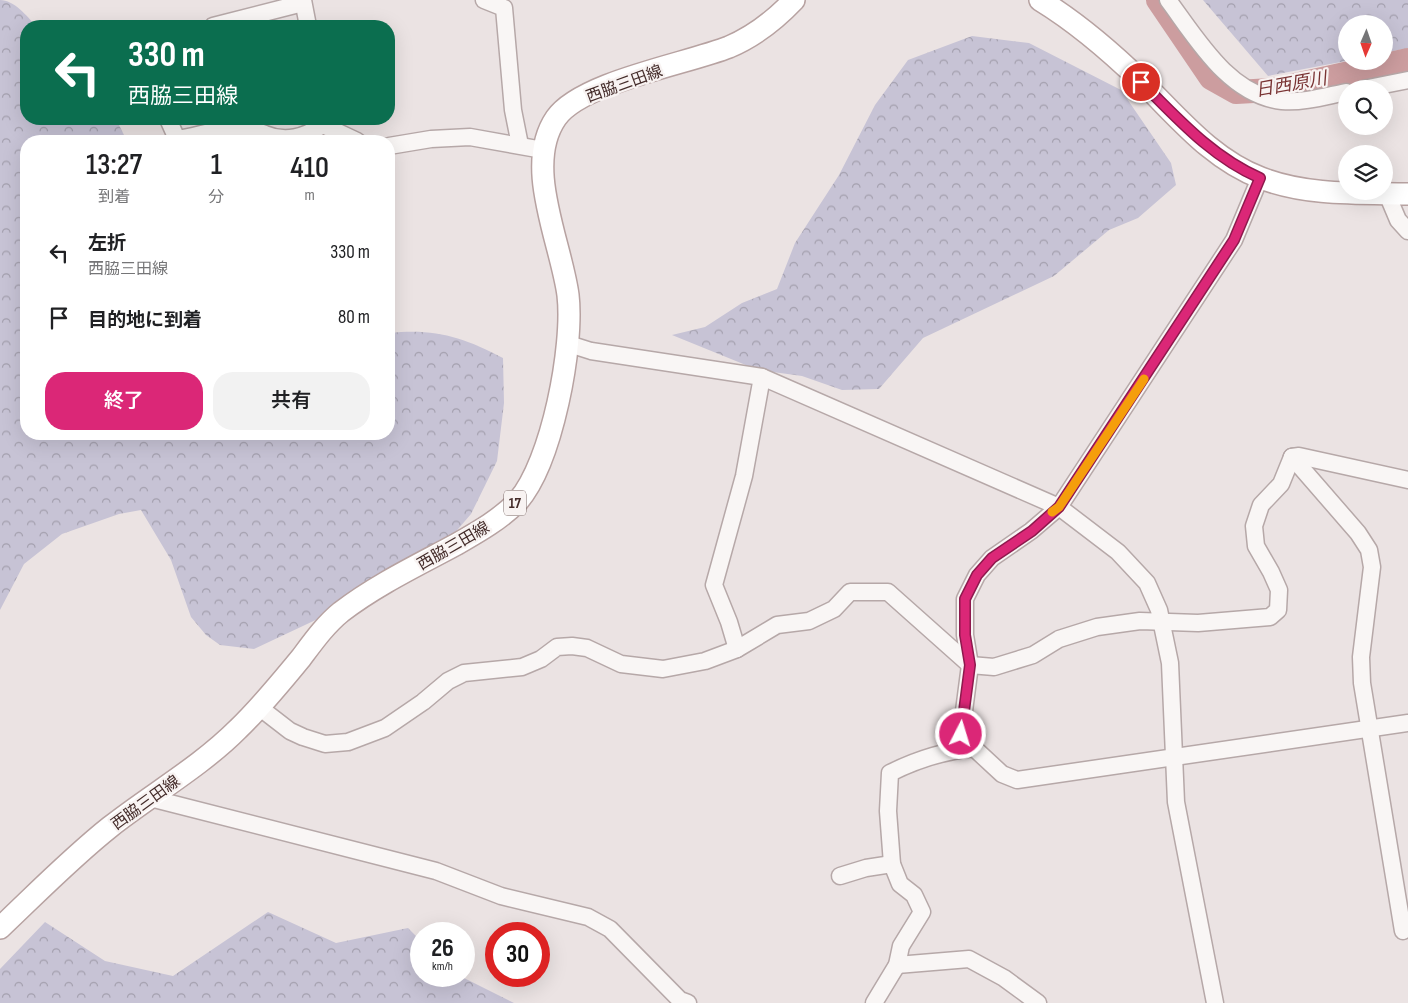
<!DOCTYPE html>
<html lang="ja">
<meta charset="utf-8">
<style>
:root{--surface:#fff;--page:#f2f2f2;--text:#202124;--muted:#757577;--accent:#db2777}
body{margin:0;font-family:"Sofia Sans Condensed","Noto Sans JP",sans-serif;background:var(--page);color:var(--text);height:100vh;display:flex;flex-direction:column;font-size:19px;white-space:nowrap}
*{box-sizing:border-box;margin:0}
p{font-size:16px;color:var(--muted)}
.icon{flex:none;width:28px;height:28px;fill:none;stroke:currentColor;stroke-width:2;stroke-linecap:round;stroke-linejoin:round}
.map{position:relative;flex:1;overflow:hidden}
.sheet{position:absolute;left:20px;top:135px;width:375px;height:305px;display:flex;flex-direction:column;background:var(--surface);border-radius:20px;box-shadow:0 5px 20px #0002}
.sheet>*{flex:none}
.top-card{position:absolute;left:20px;top:20px;width:375px;height:105px;border-radius:20px;box-shadow:0 5px 20px #0002;background:#0b6e4f;color:#fff;overflow:hidden}
.needle{width:32px;rotate:182deg}
.controls{position:absolute;left:1338px;top:15px;display:grid;gap:10px}
.controls a{display:grid;place-items:center;width:55px;height:55px;border-radius:50%;background:var(--surface);box-shadow:0 5px 20px #0002;font-size:25px}
.speed{position:absolute;left:410px;top:922px;display:flex;gap:10px;font-size:25px;font-weight:700;text-align:center}
.speed>*{display:grid;place-content:center;width:65px;height:65px;border-radius:50%;background:var(--surface);box-shadow:0 5px 20px #0002;line-height:1}
.speed small{font-size:12px;font-weight:400}
.speed .limit{border:8px solid #d22;background:#fff;color:#111}
.pin{position:absolute;display:grid;place-items:center;width:42px;height:42px;color:#fff;margin:-21px;border:2px solid #fff;border-radius:50%;box-shadow:0 1px 5px #0007}
.me{position:absolute;width:55px;margin:-28px;rotate:5deg;stroke-linejoin:round;filter:drop-shadow(0 0 4px #0008)}
.turn{display:flex;align-items:center;gap:18px;height:105px;padding:0 25px;font-size:22px}
.turn .icon{width:65px;height:65px;stroke-width:2.5}
.turn b{display:block;font-size:35px;line-height:42px}
.eta{display:flex;justify-content:space-evenly;align-items:center;height:85px;text-align:center}
.eta b{font-size:30px;font-weight:600;line-height:35px}
.primary-button{display:flex;gap:10px;margin-top:auto;padding:10px 25px}
.primary-button a{flex:1;height:58px;border-radius:20px;background:var(--accent);color:#fff;font-size:20px;font-weight:600;line-height:58px;text-align:center}
.primary-button a+a{background:var(--page);color:var(--text)}
ul{padding:0;list-style:none}
li{display:flex;align-items:center;gap:15px;height:65px;padding:0 25px}
li div{flex:1}
li b{display:block;font-size:19px}
li em{font-style:normal}
.map>svg:first-child{display:block}
.forest{fill:url(#forest-crowns)}
.lines{fill:none;stroke-linecap:round;stroke-linejoin:round}
.river{stroke:#cc9d9f;stroke-width:24}
.minor-casing{stroke:#b6a8a8;stroke-width:19}
.major-casing{stroke:#b7a2a1;stroke-width:24}
.minor{stroke:#f9f6f5;stroke-width:16}
.major{stroke:#fff;stroke-width:21}
.route-casing{stroke:#8e194d;stroke-width:12}
.route{stroke:#db2777;stroke-width:9}
.slow{stroke:#f59e0b;stroke-width:9}
.labels{text-anchor:middle;stroke-width:4.5;stroke-linejoin:round;paint-order:stroke}
.shield{fill:#f8f3f2;stroke:#7a6866;stroke-width:1}
.shield-label{font-size:15px;font-weight:bold;fill:#442c2a}
.street-label{font-size:16px;fill:#442c2a;stroke:#f8f3f2}
.water-label{font-size:18px;font-style:italic;fill:#793333;stroke:#f8f3f2}
</style>
<div class="map">
<svg width="1408" height="1003" viewBox="0 0 1408 1003">
<defs>
<pattern id="forest-crowns" width="20" height="18" patternUnits="userSpaceOnUse" patternTransform="scale(1.25)"><rect width="20" height="18" fill="#c7c3d5"/><path d="M2 6a3 3 0 1 1 6 0M12 15a3 3 0 1 1 6 0" fill="none" stroke="#a39fad"/></pattern>
</defs>
<rect width="100%" height="100%" fill="#ebe3e3"/>
<!-- forest -->
<g class="forest">
<path d="M0 0C14 0 27 16 36 26H26V119H116L127 141H26V434H389V333C435 328 463 337 503 358L504 403 497 461 471 514 440 550 322 617 254 649 220 645 206 635 191 617 171 560 141 510 119 514 62 534 24 564 0 610Z"/>
<path d="M1203 0H1408V48L1384 53V24H1346V61L1268 76Z"/>
<path d="M972 36 1029 43 1121 90 1171 163 1176 185 1138 218 1109 230 1054 276 923 338 879 389 842 390 802 376 758 370 672 335 705 327 742 303 777 289 795 243 839 175 875 105 908 60Z"/>
<path d="M268 912 336 943 408 928 421 941V976H460L514 1003H0V969L45 922 105 961 173 976Z"/>
</g>
<g class="lines">
<!-- river -->
<path class="river" d="M1158 0 1211 78 1236 92 1272 90 1408 60"/>
<!-- minor casing -->
<g class="minor-casing">
<g id="minor">
<path d="M303 0 308 26"/>
<path d="M484 0 504 8 513 110 520 145"/>
<path d="M1168 0C1197 39 1229 95 1282 101 1303 103 1326 96 1346 92"/>
<path d="M213 26 303 3"/>
<path d="M1363 89 1408 80"/>
<path d="M168 119 177 139C197 136 219 128 239 128 249 128 255 130 265 134 286 143 304 137 323 125"/>
<path d="M318 119 323 125 357 141"/>
<path d="M389 146 431 139 470 137 543 150"/>
<path d="M1387 194 1398 220 1408 231"/>
<path d="M569 344 591 351 762 377 1059 507 1118 552 1147 583 1159 610 1170 663 1176 802 1215 1003"/>
<path d="M1292 457 1358 533 1369 550 1372 567 1361 657 1362 683 1403 931"/>
<path d="M1292 457 1299 456 1408 480"/>
<path d="M737 649 729 622 714 585 744 476 762 377"/>
<path d="M259 707 290 731 303 737 325 744 348 742 385 728 423 702 448 681 464 673 522 667 541 659 557 647 572 646 587 648 621 664 663 669 705 661 737 649 777 625 809 621 834 609 850 592H888L970 665 994 667 1033 655 1059 639 1097 627 1140 621 1198 623 1270 617 1278 610 1279 590 1271 572 1256 546 1254 526 1261 505 1281 484 1292 457"/>
<path d="M947 751 961 734 970 665 965 635V599L977 575 992 558 1031 531 1059 507 1234 240 1260 178"/>
<path d="M150 798 436 871 501 896 588 917 610 929 680 1000 688 1003"/>
<path d="M840 876 866 868 892 864"/>
<path d="M897 965 969 959 1004 978 1038 1003"/>
<path d="M874 1003 897 965 901 946 922 912 914 895 900 884 892 864 888 811 890 773C918 759 943 751 974 748L1002 774 1017 780 1408 723"/>
</g>
</g>
<!-- major casing -->
<g class="major-casing">
<g id="major">
<path d="M1040 0C1076 22 1110 51 1141 81 1178 117 1211 159 1261 178 1307 196 1360 193 1408 194"/>
<path d="M0 928C36 894 71 858 110 827 152 794 200 767 238 729 261 707 281 682 301 658 313 642 325 625 341 612 376 585 418 565 457 544 478 532 501 519 518 501 552 462 574 346 568 295 561 242 523 166 556 118 581 82 686 64 729 47 755 36 775 20 794 0"/>
</g>
</g>
<!-- minor -->
<use href="#minor" class="minor"/>
<!-- major -->
<use href="#major" class="major"/>
</g>
<g class="lines">
<!-- route casing -->
<g class="route-casing">
<path id="route" d="M961 734 970 665 965 635V599L977 575 992 558 1032 531 1059 507 1234 240 1260 178C1212 157 1178 119 1141 82"/>
</g>
<!-- route -->
<use href="#route" class="route"/>
<!-- slow -->
<path class="slow" d="M1052 512 1059 507 1144 379"/>
</g>
<g class="labels">
<!-- shield labels -->
<rect class="shield" x="504" y="490.5" width="22" height="25" rx="4"/>
<g class="shield-label">
<text x="515" y="508">17</text>
</g>
<!-- street labels -->
<g class="street-label">
<text transform="translate(624 83) rotate(-20)" y="6">西脇三田線</text>
<text transform="translate(453 545) rotate(-30)" y="6">西脇三田線</text>
<text transform="translate(145 802) rotate(-36)" y="6">西脇三田線</text>
</g>
<!-- water labels -->
<g class="water-label">
<text transform="translate(1291 84) rotate(-10)" y="6">日西原川</text>
</g>
</g>
</svg>
<div class="controls">
<a><svg class="needle" viewBox="-14 -14 28 28"><path d="M0-13l5 13h-10z" fill="#e53935"/><path d="M0 13l5-13h-10z" fill="#757577"/></svg></a>
<a><svg class="icon" aria-label="search" viewBox="0 0 24 24"><circle cx="10" cy="10" r="6"/><path d="M15 15l6 6"/></svg></a>
<a><svg class="icon" aria-label="layers" viewBox="0 0 24 24"><path d="M12 4l9 5-9 5-9-5zM3 14l9 5 9-5"/></svg></a>
</div>
<div class="speed"><div>26<small>km/h</small></div><div class="limit">30</div></div>
<div class="pin" style="left:1141px;top:82px;background:#d93025"><svg class="icon" aria-label="arrive" viewBox="0 0 24 24"><path d="M6 21V4h12l-3 4 3 4H6"/></svg></div>
<svg class="me" style="left:961px;top:734px" viewBox="-20 -20 40 40"><circle r="17" fill="#db2777" stroke="#fff" stroke-width="3"/><path d="M0-11L8 9 0 5-8 9z" fill="#fff"/></svg>
<div class="top-card">
<div class="turn"><svg class="icon" aria-label="left" viewBox="0 0 24 24"><path d="M17 20v-9H6M10 6l-5 5 5 5"/></svg><div><b>330 m</b>西脇三田線</div></div>
</div>
<section class="sheet">
<div class="eta">
<div><b>13:27</b><p>到着</p></div>
<div><b>1</b><p>分</p></div>
<div><b>410</b><p>m</p></div>
</div>
<ul>
<li><svg class="icon" aria-label="left" viewBox="0 0 24 24"><path d="M17 20v-9H6M10 6l-5 5 5 5"/></svg><div><b>左折</b><p>西脇三田線</p></div><em>330 m</em></li>
<li><svg class="icon" aria-label="arrive" viewBox="0 0 24 24"><path d="M6 21V4h12l-3 4 3 4H6"/></svg><div><b>目的地に到着</b></div><em>80 m</em></li>
</ul>
<div class="primary-button"><a>終了</a><a>共有</a></div>
</section>
</div>
